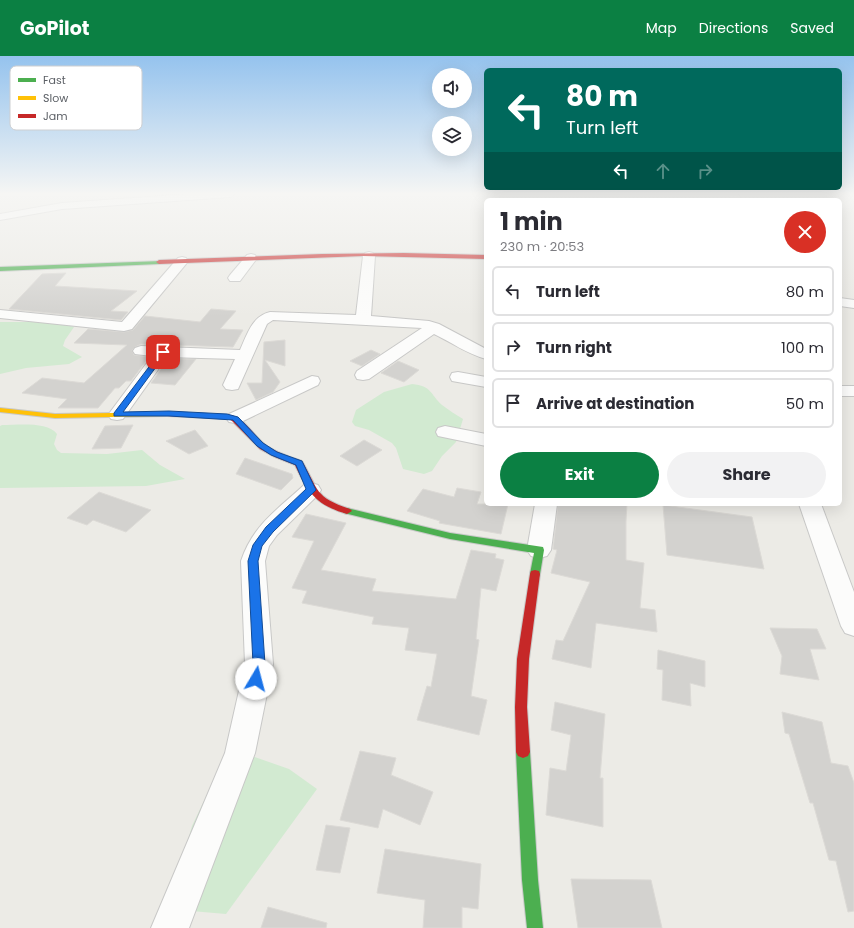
<!DOCTYPE html>
<meta charset="utf-8">
<style>
:root{--surface:#fff;--page:#f2f2f3;--text:#2b2b33;--muted:#7c7c81;--line:#e1e1e2;--accent:#0b8043}
body{margin:0;font-family:Poppins,sans-serif;background:var(--page);color:var(--text);height:100vh;display:flex;flex-direction:column;font-size:15px;white-space:nowrap}
*{box-sizing:border-box;margin:0}
p{font-size:13px;color:var(--muted)}
.icon{flex:none;width:22px;height:22px;fill:none;stroke:currentColor;stroke-width:2;stroke-linecap:round;stroke-linejoin:round}
.map{position:relative;flex:1;overflow:hidden}
.drawer{position:absolute;left:484px;top:142px;width:358px;height:308px;display:flex;flex-direction:column;background:var(--surface);border-radius:6px;box-shadow:0 4px 16px #0002}
.drawer>*{flex:none}
.banner{position:absolute;left:484px;top:12px;width:358px;height:122px;border-radius:6px;box-shadow:0 4px 16px #0002;background:#00695c;color:#fff;overflow:hidden}
.buttons{position:absolute;left:432px;top:12px;display:grid;gap:8px}
.buttons a{display:grid;place-items:center;width:40px;height:40px;border-radius:50%;background:var(--surface);box-shadow:0 4px 16px #0002;font-size:20px}
.pin{position:absolute;display:grid;place-items:center;width:34px;height:34px;color:#fff;margin:-17px;border-radius:8px;box-shadow:0 2px 6px #0006}
.me{position:absolute;width:44px;margin:-22px;rotate:8deg;stroke-linejoin:round;filter:drop-shadow(0 0 3px #0008)}
.turn{display:flex;align-items:center;gap:14px;height:84px;padding:0 16px;font-size:18px}
.turn .icon{width:52px;height:52px;stroke-width:2.5}
.turn b{display:block;font-size:28px;line-height:34px}
.lanes{display:flex;align-items:center;height:38px;padding:0 16px;background:#0003;justify-content:center;gap:20px;direction:ltr}
.lanes .off{opacity:.35}
.round{display:grid;place-items:center;flex:none;width:42px;height:42px;border-radius:21px;background:var(--page)}
.overview{display:flex;align-items:center;justify-content:space-between;height:68px;padding:0 16px}
h1{font-size:24px;font-weight:700;line-height:30px}
.button{display:flex;gap:8px;margin-top:auto;padding:8px 16px}
.button a{flex:1;height:46px;border-radius:24px;background:var(--accent);color:#fff;font-size:16px;font-weight:700;line-height:46px;text-align:center}
.button a+a{background:var(--page);color:var(--text)}
ul{padding:0;list-style:none}
li{display:flex;align-items:center;gap:12px;height:50px;margin:0 8px 6px;padding:0 8px;border:2px solid var(--line);border-radius:6px}
li div{flex:1}
li b{display:block;font-size:15px}
li em{font-style:normal}
header{display:flex;align-items:center;gap:24px;box-sizing:border-box;height:56px;padding:0 20px;background:var(--accent);color:#fff}
header strong{font-size:19px}
nav{display:flex;gap:22px;margin-inline-start:auto;font-size:14px}
.map>svg:first-child{display:block}
.green{fill:#d2ead1}
.building{fill:#d3d2cf;stroke:#dcdad6}
.lines{fill:none;stroke-linecap:round;stroke-linejoin:round}
.street-casing{stroke:#c8c8c7;stroke-width:2}
.fast-casing{stroke:#c8c9c8;stroke-width:2}
.slow-casing{stroke:#c8c9c8;stroke-width:2}
.jam-casing{stroke:#c8c9c8;stroke-width:2}
.street{fill:#fcfcfb;fill-rule:evenodd}
.fast{fill:#4caf50;fill-rule:evenodd}
.slow{fill:#ffc107;fill-rule:evenodd}
.jam{fill:#c62828;fill-rule:evenodd}
.route{fill:#1a73e8;stroke:#114b97}
.key{fill:#fff;stroke:#cecfd1;stroke-width:1}
.key-label{font-size:11px;fill:#5b5f65}
</style>
<header>
<strong>GoPilot</strong>
<nav><a>Map</a><a>Directions</a><a>Saved</a></nav>
</header>
<div class="map">
<svg width="854" height="872" viewBox="0 0 854 872">
<rect width="100%" height="100%" fill="#ecebe6"/>
<!-- green -->
<g class="green">
<path d="M0 266H55L74 271 65 284 63 290 82 301 69 308 26 312 0 318Z"/>
<path d="M412 328C432 330 430 338 442 349 449 354 456 359 463 363L456 386 442 400 432 415 424 418 403 413 396 392 392 387 369 374 355 370 352 366 356 354 384 336Z"/>
<path d="M2 369C17 369 48 365 57 378L54 388 57 394 61 397 107 398 142 394 160 409 185 423 146 430 0 432V370Z"/>
<path d="M229 692 289 713 317 733 226 858 168 853 192 770Z"/>
</g>
<!-- building -->
<g class="building">
<path d="M66 217 55 230 137 235 111 255 128 256 121 264 9 253 42 218Z"/>
<path d="M211 253 236 255 220 273 243 274 233 291 141 288 135 291 132 294 134 299 149 301 131 325H126L119 332H115L98 352H58L67 343 22 337 42 322 84 327 127 289 74 287 88 273 124 276 133 274 145 260 200 266Z"/>
<path d="M285 284V310L265 304 280 326 273 336 256 344 247 327H262L264 286Z"/>
<path d="M371 294 380 298 362 310 350 305Z"/>
<path d="M168 303H196L175 329 151 327Z"/>
<path d="M398 305 419 314 404 326 381 317Z"/>
<path d="M133 369 121 392 92 393 105 370Z"/>
<path d="M195 374 208 390 189 398 166 385Z"/>
<path d="M364 384 382 394 357 410 340 400Z"/>
<path d="M245 402 292 418 293 422 281 434 236 418Z"/>
<path d="M457 432 481 436 477 448H508L501 478 439 467 440 465 407 455 423 433 454 441Z"/>
<path d="M99 436 151 454 126 476 93 464 87 469 67 462Z"/>
<path d="M558 448H627L626 465V504L644 507 640 552 655 554 657 576 596 567 591 612 552 603 556 584 563 585 590 526 551 517 557 494 553 493Z"/>
<path d="M663 449 752 461 764 513 667 499Z"/>
<path d="M306 458 346 467 321 514 376 523 372 535 456 543 471 494 496 498 495 502 504 504 496 535 481 532 476 583 479 584 471 640 487 644 479 679 417 664 427 630 431 631 437 598 405 594 409 572 372 568 374 561 302 547 307 535 292 532 314 485 292 481Z"/>
<path d="M770 572 817 573 826 593H810L819 624 780 618 782 600Z"/>
<path d="M658 594 705 605V631L690 627 691 650 662 644 663 614 657 613Z"/>
<path d="M555 646 605 658 600 722H603V771L546 759 550 712 566 715 571 679 551 674Z"/>
<path d="M782 656 822 666 831 707 848 710 854 727V855L848 856 836 805 829 804 813 747H810L789 678 785 677Z"/>
<path d="M360 695 396 702 391 719 433 736 420 769 383 753 378 772 340 764Z"/>
<path d="M326 769 350 772 340 817 316 814Z"/>
<path d="M385 793 481 808 478 853 462 851V872H423L425 844 377 837Z"/>
<path d="M571 823 651 824 662 872H578Z"/>
<path d="M268 851 327 867 326 872H261Z"/>
</g>
<g class="lines">
<!-- street casing -->
<g class="street-casing">
<g id="street">
<path d="M190 138H235L230 141 62 153 0 164V158L62 147Z"/>
<path d="M728 138H738L742 144H732Z"/>
<path d="M369 196 373 197 375 200 371 260 429 265 439 268 486 293V303C467 298 451 286 434 278L369 323 363 324 357 323 355 319 357 315 422 272 273 264 267 268 238 333 232 334 226 333 223 329 235 303 167 301 123 363 117 364 111 363 108 359 152 300 135 298 133 295 135 292 141 290 240 294C247 279 252 260 270 256L356 259 363 200 365 197Z"/>
<path d="M251 198 255 199 257 202 255 205 240 225H230L228 222 230 219 247 199Z"/>
<path d="M182 201 186 202 188 205 186 208 132 273 124 275 0 262V254L122 266 178 202Z"/>
<path d="M840 242 854 244V252L840 250Z"/>
<path d="M458 316 486 321V331L452 325 450 321 452 317Z"/>
<path d="M312 320 318 321 320 325 318 329 241 366 235 367 229 366 226 362 229 358Z"/>
<rect x="840" y="330" width="14" height="10"/>
<path d="M445 370 486 378V390L438 380 436 376 438 372Z"/>
<path d="M311 427 318 429 321 434 318 439 277 479 269 490 265 505 273 608 255 697 189 872H151L225 697 245 608 241 505C253 469 277 454 304 429Z"/>
<path d="M535 448H557L551 494 547 500 539 502 531 500 527 494Z"/>
<path d="M799 448H821L854 536V580L845 577 841 570Z"/>
</g>
</g>
<!-- fast casing -->
<g class="fast-casing">
<g id="fast">
<path d="M161 205 162 206 159 208 0 215V211Z"/>
<path d="M347 452 450 477 543 491 544 494 540 518 539 521 535 522 531 521 530 518 534 497 450 483 344 457 342 455 344 453Z"/>
<path d="M523 690 528 692 530 696 538 824 543 872H527L522 824 516 696 518 692Z"/>
</g>
</g>
<!-- slow casing -->
<g class="slow-casing">
<path id="slow" d="M0 352 55 358 167 356 171 358 167 360 55 362 0 356Z"/>
</g>
<!-- jam casing -->
<g class="jam-casing">
<g id="jam">
<path d="M404 197 486 199V203L363 200 159 208 156 206 159 204 322 198Z"/>
<path d="M164 356 231 359C246 363 254 381 267 390 278 397 290 401 302 405 319 434 314 441 350 453L352 455 347 458C316 449 308 437 295 409L275 401 260 393 232 365 229 363 167 360 163 358Z"/>
<path d="M535 514 539 515 540 518 529 603 527 651 530 696 528 700 523 702 518 700 516 696 515 651 517 603 530 518 531 515Z"/>
</g>
</g>
<!-- street -->
<use href="#street" class="street"/>
<!-- fast -->
<use href="#fast" class="fast"/>
<!-- slow -->
<use href="#slow" class="slow"/>
<!-- jam -->
<use href="#jam" class="jam"/>
</g>
<!-- sky -->
<linearGradient id="sky" x2="0" y2="1"><stop stop-color="#95c3ee"/><stop offset="0.53" stop-color="#f6f6f4"/><stop offset="1" stop-color="#f6f6f4" stop-opacity="0"/></linearGradient>
<rect width="854" height="260" fill="url(#sky)"/>
<!-- route -->
<path class="route" d="M163 294 167 296 123 356 169 355 227 358 238 361 263 387 277 396 302 405 316 434 273 476 262 490 258 505 265 608 260 626 256 628 252 626 250 623 253 608 248 505 253 489 266 471 306 433 296 409 271 399 257 390 233 364 169 360H114V357L161 295Z"/>
<!-- legend -->
<rect x="10" y="10" width="132" height="64" rx="6" class="key"/>
<rect x="18" y="22" width="18" height="4" fill="#4caf50"/>
<rect x="18" y="40" width="18" height="4" fill="#ffc107"/>
<rect x="18" y="58" width="18" height="4" fill="#c62828"/>
<g class="key-label">
<text x="43" y="28">Fast</text>
<text x="43" y="46">Slow</text>
<text x="43" y="64">Jam</text>
</g>
</svg>
<div class="buttons">
<a><svg class="icon" aria-label="sound" viewBox="0 0 24 24"><path d="M4 9h4l5-4v14l-5-4H4zM17 9q2 3 0 6"/></svg></a>
<a><svg class="icon" aria-label="layers" viewBox="0 0 24 24"><path d="M12 4l9 5-9 5-9-5zM3 14l9 5 9-5"/></svg></a>
</div>
<div class="pin" style="left:163px;top:296px;background:#d93025"><svg class="icon" aria-label="arrive" viewBox="0 0 24 24"><path d="M6 21V4h12l-3 4 3 4H6"/></svg></div>
<svg class="me" style="left:256px;top:623px" viewBox="-20 -20 40 40"><circle r="19" fill="#fff"/><path d="M0-13L10 11 0 6-10 11z" fill="#1a73e8"/></svg>
<div class="banner">
<div class="turn"><svg class="icon" aria-label="left" viewBox="0 0 24 24"><path d="M17 20v-9H6M10 6l-5 5 5 5"/></svg><div><b>80 m</b>Turn left</div></div>
<div class="lanes"><svg class="icon" aria-label="left" viewBox="0 0 24 24"><path d="M17 20v-9H6M10 6l-5 5 5 5"/></svg><svg class="icon off" aria-label="ahead" viewBox="0 0 24 24"><path d="M12 20V5M6 11l6-6 6 6"/></svg><svg class="icon off" aria-label="right" viewBox="0 0 24 24"><path d="M7 20v-9h11M14 6l5 5-5 5"/></svg></div>
</div>
<section class="drawer">
<div class="overview"><div><h1>1 min</h1><p>230 m · 20:53</p></div><a class="round" style="background:#d93025;color:#fff"><svg class="icon" aria-label="close" viewBox="0 0 24 24"><path d="M6 6l12 12M18 6L6 18"/></svg></a></div>
<ul>
<li><svg class="icon" aria-label="left" viewBox="0 0 24 24"><path d="M17 20v-9H6M10 6l-5 5 5 5"/></svg><div><b>Turn left</b></div><em>80 m</em></li>
<li><svg class="icon" aria-label="right" viewBox="0 0 24 24"><path d="M7 20v-9h11M14 6l5 5-5 5"/></svg><div><b>Turn right</b></div><em>100 m</em></li>
<li><svg class="icon" aria-label="arrive" viewBox="0 0 24 24"><path d="M6 21V4h12l-3 4 3 4H6"/></svg><div><b>Arrive at destination</b></div><em>50 m</em></li>
</ul>
<div class="button"><a>Exit</a><a>Share</a></div>
</section>
</div>
